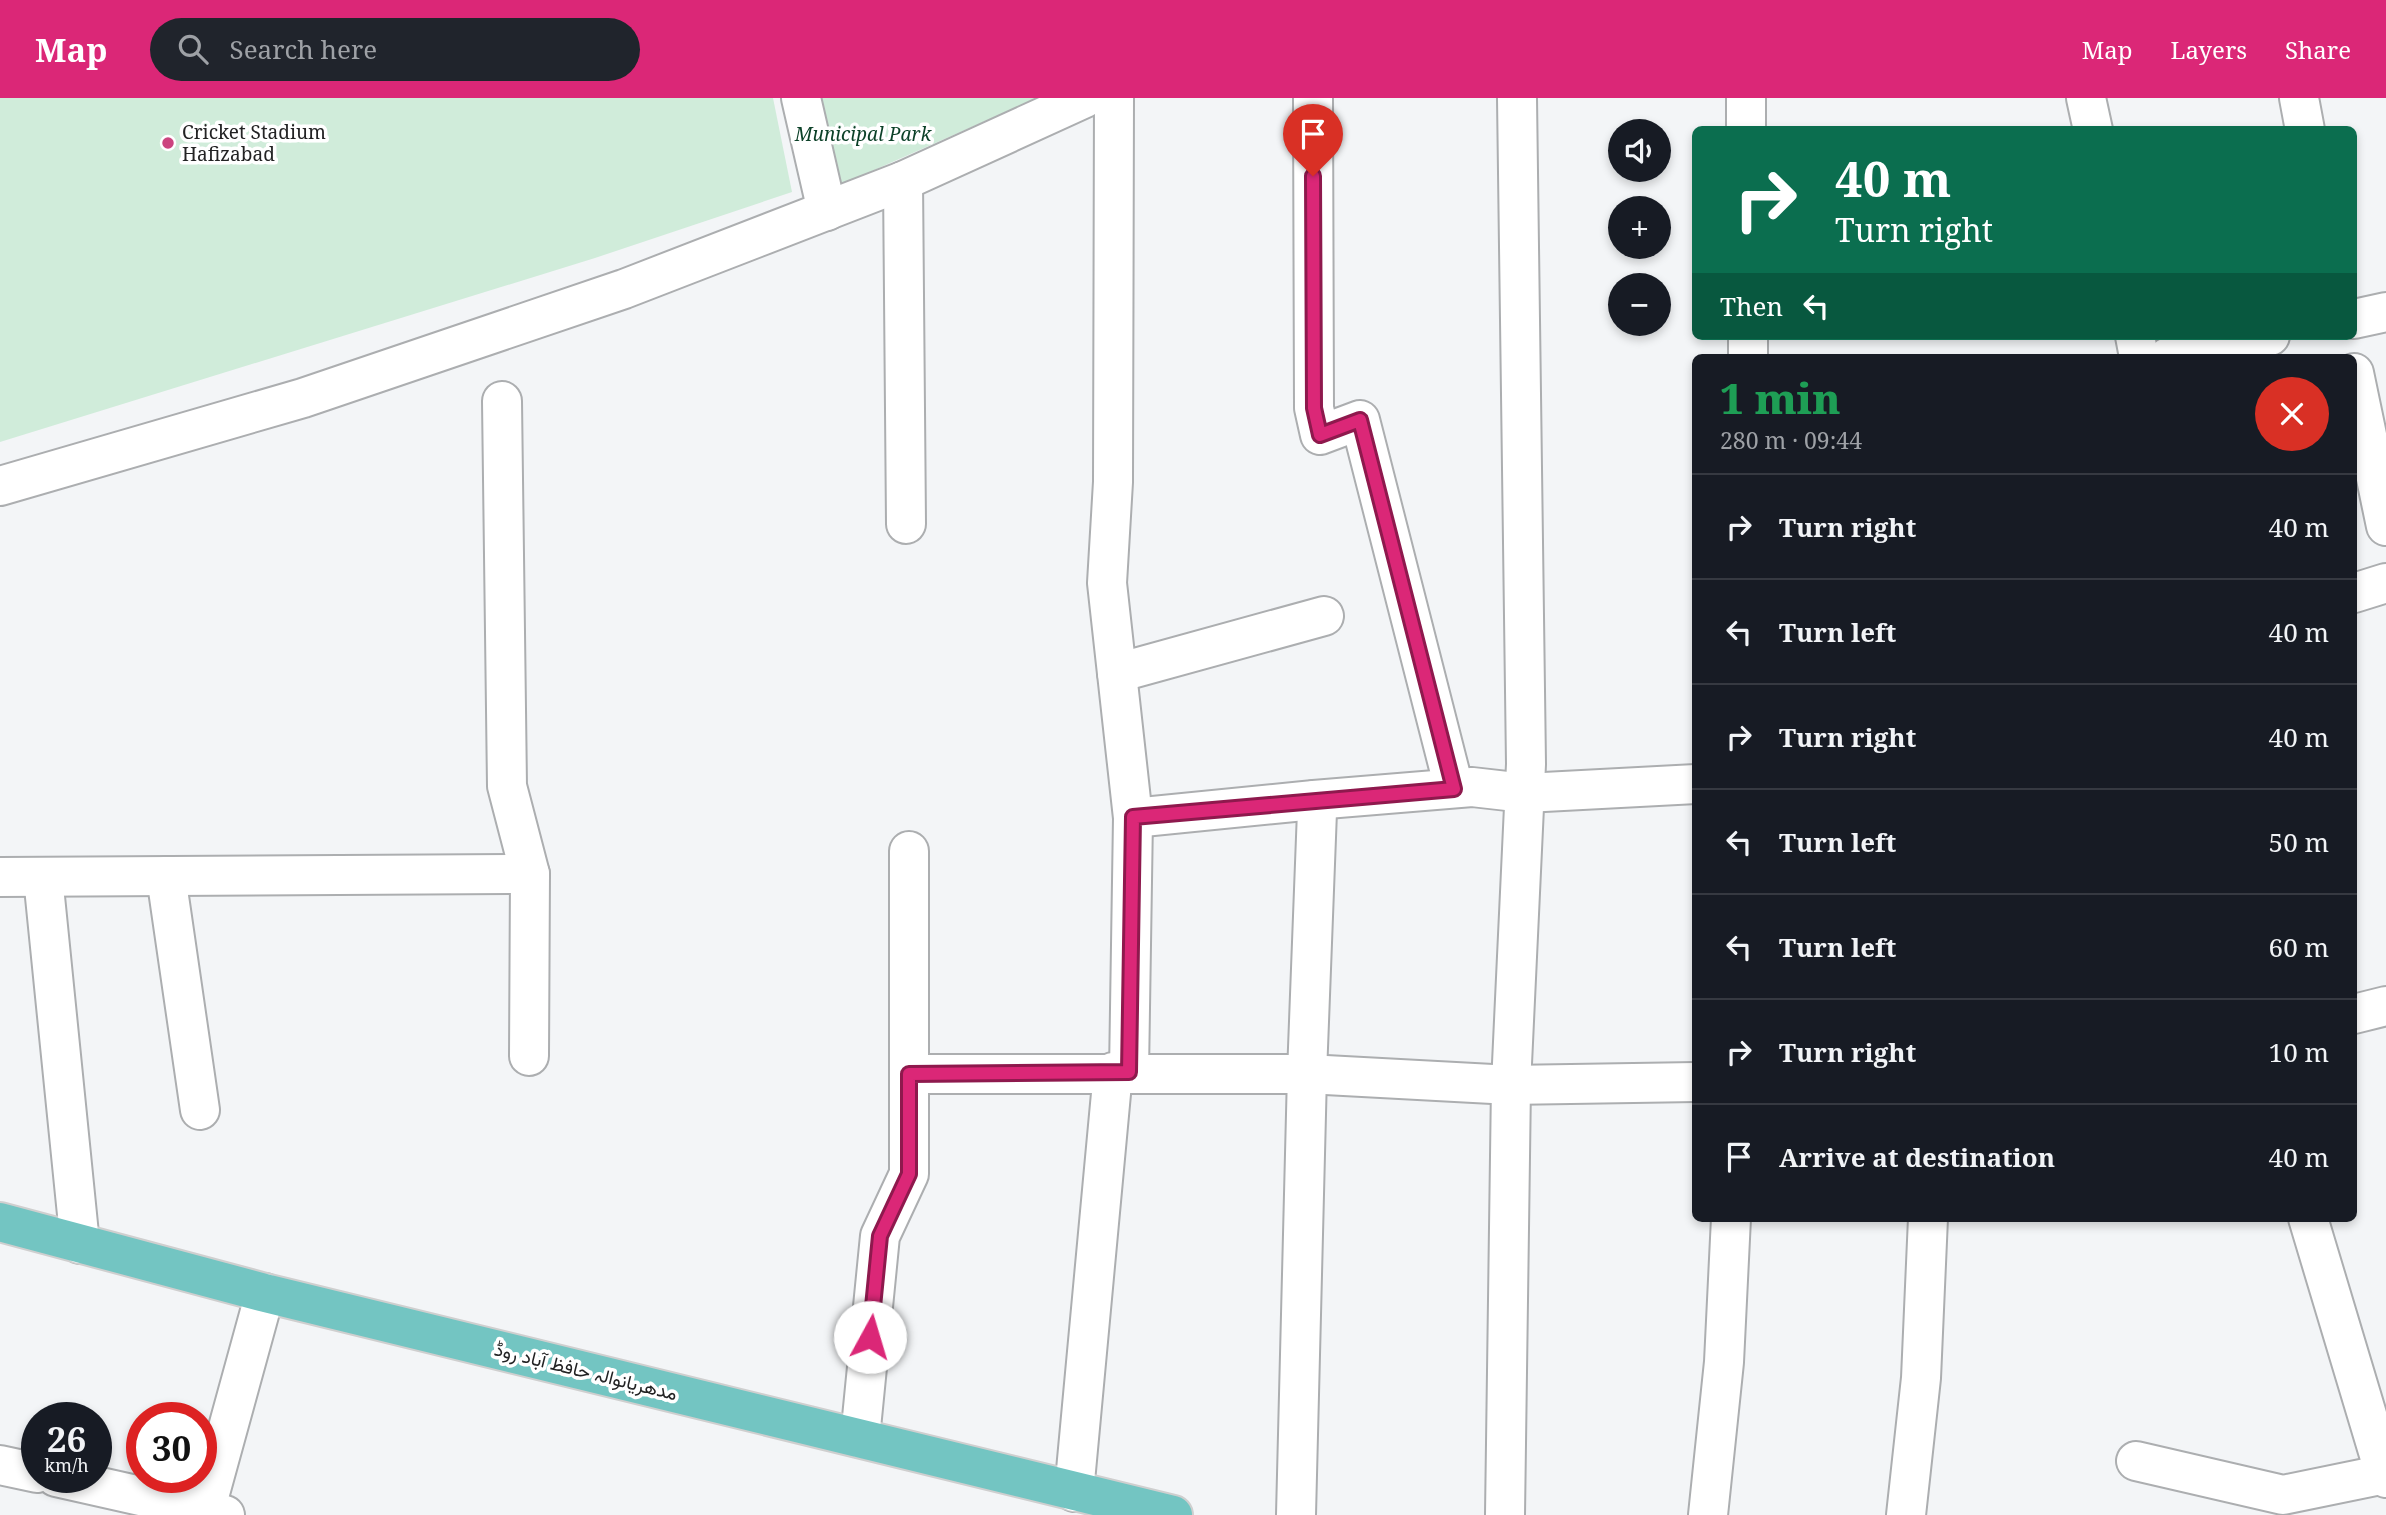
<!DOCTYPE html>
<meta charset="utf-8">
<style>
:root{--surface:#171b24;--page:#20242c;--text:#f1f3f6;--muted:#9ea1a6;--line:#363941;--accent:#db2777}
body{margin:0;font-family:"Noto Serif",Vazirmatn,serif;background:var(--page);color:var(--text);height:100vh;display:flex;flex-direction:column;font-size:26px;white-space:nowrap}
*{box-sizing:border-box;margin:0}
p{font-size:23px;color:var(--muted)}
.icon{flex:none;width:38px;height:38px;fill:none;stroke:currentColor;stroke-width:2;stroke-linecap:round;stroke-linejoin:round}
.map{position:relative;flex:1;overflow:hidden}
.drawer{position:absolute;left:1692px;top:256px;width:665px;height:868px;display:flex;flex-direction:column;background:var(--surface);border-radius:10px;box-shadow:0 4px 10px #0003}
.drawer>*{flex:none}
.hud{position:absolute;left:1692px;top:28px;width:665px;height:214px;border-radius:10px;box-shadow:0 4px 10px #0003;background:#0b6e4f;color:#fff;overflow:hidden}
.buttons{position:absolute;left:1608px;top:21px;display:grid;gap:14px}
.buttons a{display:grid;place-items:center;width:63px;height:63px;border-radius:50%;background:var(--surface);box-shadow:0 4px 10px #0003;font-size:35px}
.speed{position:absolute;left:21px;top:1304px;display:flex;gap:14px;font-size:35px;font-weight:700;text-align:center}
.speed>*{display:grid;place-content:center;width:91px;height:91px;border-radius:50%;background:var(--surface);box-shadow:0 4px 10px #0003;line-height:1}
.speed small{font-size:18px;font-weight:400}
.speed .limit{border:10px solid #d22;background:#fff;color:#111}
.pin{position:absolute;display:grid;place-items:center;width:60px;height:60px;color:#fff;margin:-72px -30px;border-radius:50% 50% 50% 0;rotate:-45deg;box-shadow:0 0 7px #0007}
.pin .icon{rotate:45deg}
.me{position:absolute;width:77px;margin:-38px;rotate:6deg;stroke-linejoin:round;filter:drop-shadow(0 0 5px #0008)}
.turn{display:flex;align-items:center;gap:24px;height:147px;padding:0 28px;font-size:32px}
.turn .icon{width:91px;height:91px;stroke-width:2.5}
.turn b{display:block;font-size:49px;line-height:60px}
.then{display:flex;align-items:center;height:66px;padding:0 28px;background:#0003;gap:14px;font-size:26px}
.round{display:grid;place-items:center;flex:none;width:74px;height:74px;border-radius:37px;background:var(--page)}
.summary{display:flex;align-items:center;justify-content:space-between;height:119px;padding:0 28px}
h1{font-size:42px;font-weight:800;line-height:52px;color:#1e9e55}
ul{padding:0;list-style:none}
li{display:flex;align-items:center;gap:21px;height:105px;padding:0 28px;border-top:2px solid var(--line)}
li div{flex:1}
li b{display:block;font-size:26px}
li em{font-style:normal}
header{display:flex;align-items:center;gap:42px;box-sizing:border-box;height:98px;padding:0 35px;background:var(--accent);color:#fff}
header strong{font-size:33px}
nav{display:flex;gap:38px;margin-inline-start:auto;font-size:24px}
.search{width:490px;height:63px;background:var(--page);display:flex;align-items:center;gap:18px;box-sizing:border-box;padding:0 24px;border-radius:38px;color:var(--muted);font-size:26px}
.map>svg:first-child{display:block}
.green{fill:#d0ecda}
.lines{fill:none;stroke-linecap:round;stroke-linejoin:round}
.minor-casing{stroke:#acaeb0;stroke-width:42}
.major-casing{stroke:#cfcfcf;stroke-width:42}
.minor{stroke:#fff;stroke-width:38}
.major{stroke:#73c5c2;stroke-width:38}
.route-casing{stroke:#8e194d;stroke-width:18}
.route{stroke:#db2777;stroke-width:12}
.poi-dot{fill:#cc447f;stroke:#fff;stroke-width:2.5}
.labels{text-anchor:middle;stroke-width:7;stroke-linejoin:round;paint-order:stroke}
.poi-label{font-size:19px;fill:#232324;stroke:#fff;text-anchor:start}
.park-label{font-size:19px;font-style:italic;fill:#0c4128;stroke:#fff}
.street-label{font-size:19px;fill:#232324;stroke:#fff}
</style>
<header>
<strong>Map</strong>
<div class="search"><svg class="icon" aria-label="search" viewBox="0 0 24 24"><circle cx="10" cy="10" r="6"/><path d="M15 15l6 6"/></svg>Search here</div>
<nav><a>Map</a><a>Layers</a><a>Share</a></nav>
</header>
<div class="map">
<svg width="2386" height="1417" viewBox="0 0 2386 1417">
<rect width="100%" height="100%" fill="#f3f5f7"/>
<!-- green -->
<g class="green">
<path d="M0 0H773L792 94 595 160 0 344Z"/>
<path d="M816 0H1037L838 88Z"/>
</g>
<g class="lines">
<!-- minor casing -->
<g class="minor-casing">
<g id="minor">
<path d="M801 0 827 113"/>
<path d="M1114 0 1113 384 1107 485 1133 720 1129 974"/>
<path d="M1313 0 1314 310 1320 337 1360 322 1454 690"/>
<path d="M1746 0V32"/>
<path d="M2086 0 2093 32"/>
<path d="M2299 0 2305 32"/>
<path d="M903 83 906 426"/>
<path d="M2354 221 2386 214"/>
<path d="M1748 238V259"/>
<path d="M2135 238 2139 259"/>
<path d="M2168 259 2270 238"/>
<path d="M2354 275 2386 428"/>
<path d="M502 303 507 688 530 776 529 958"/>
<path d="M0 388 303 300 624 191 903 83 1085 0"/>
<path d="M2354 495 2386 485"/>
<path d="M1117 575 1324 518"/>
<path d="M1133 720 1314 702 1472 689 1525 695 1696 686"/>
<path d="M166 778 200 1012"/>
<path d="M0 779 530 776"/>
<path d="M43 779 80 1146"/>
<path d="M2354 916 2386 908"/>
<path d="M909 976H1307L1511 987 1696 984"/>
<path d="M2308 1120 2386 1380"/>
<path d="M860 1340 880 1138 909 1076V753"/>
<path d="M2136 1363 2283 1397 2385 1376"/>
<path d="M0 1367 37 1375"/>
<path d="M56 1379 225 1417"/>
<path d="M1074 1394 1113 974"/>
<path d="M204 1417 265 1195"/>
<path d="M1296 1417 1307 976 1317 713 1314 702"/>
<path d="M1505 1417 1511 987 1526 666 1517 0"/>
<path d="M1708 1417 1724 1264 1731 1120"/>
<path d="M1906 1417 1921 1280 1928 1120"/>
</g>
</g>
<!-- major casing -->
<g class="major-casing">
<path id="major" d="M0 1124 265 1195 1173 1417"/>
</g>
<!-- minor -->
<use href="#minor" class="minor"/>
<!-- major -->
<use href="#major" class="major"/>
</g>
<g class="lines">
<!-- route casing -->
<g class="route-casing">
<path id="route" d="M870 1239 880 1138 909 1076V976L1129 974 1133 719 1454 691 1360 322 1320 337 1314 310 1313 78"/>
</g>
<!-- route -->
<use href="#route" class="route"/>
</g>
<!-- markers -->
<circle class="poi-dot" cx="168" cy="45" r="7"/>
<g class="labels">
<!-- poi labels -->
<g class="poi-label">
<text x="182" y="41">Cricket Stadium<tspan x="182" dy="22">Hafizabad</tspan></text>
</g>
<!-- park labels -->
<g class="park-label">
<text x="863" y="43">Municipal Park</text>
</g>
<!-- street labels -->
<g class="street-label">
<text transform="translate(586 1273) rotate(14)" y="7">مدھریانوالہ حافظ آباد روڈ</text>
</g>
</g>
</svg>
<div class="buttons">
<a><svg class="icon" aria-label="sound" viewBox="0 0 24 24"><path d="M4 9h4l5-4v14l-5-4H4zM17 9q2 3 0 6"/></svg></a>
<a>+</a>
<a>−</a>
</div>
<div class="speed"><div>26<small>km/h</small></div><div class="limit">30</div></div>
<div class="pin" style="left:1313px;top:78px;background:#d93025"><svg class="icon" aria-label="arrive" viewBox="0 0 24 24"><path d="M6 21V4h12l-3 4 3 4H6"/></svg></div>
<svg class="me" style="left:870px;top:1239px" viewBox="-20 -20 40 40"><circle r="19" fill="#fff"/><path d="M0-13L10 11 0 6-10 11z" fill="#db2777"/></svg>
<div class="hud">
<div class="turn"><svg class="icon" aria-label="right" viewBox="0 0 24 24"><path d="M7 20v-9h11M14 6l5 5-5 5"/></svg><div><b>40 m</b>Turn right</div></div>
<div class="then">Then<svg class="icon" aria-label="left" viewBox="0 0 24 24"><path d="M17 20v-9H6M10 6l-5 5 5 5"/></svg></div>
</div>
<section class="drawer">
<div class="summary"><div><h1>1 min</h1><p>280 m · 09:44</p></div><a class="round" style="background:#d93025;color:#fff"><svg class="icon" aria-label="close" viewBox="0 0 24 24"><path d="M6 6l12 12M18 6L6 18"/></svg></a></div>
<ul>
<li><svg class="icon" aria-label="right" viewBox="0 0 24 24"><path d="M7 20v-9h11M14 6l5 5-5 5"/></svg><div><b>Turn right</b></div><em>40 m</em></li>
<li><svg class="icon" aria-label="left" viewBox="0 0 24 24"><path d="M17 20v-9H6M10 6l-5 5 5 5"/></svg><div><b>Turn left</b></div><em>40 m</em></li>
<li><svg class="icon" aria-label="right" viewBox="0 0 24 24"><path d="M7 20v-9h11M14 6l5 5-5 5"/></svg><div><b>Turn right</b></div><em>40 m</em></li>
<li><svg class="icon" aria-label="left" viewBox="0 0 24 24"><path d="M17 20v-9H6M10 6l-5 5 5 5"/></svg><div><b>Turn left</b></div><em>50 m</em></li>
<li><svg class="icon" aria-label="left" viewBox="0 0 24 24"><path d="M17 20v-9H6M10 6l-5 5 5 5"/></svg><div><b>Turn left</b></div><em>60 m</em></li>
<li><svg class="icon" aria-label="right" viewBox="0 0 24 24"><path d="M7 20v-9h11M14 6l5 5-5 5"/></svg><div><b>Turn right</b></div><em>10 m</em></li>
<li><svg class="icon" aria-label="arrive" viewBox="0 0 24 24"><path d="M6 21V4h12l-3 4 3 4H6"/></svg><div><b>Arrive at destination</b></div><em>40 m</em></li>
</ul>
</section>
</div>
